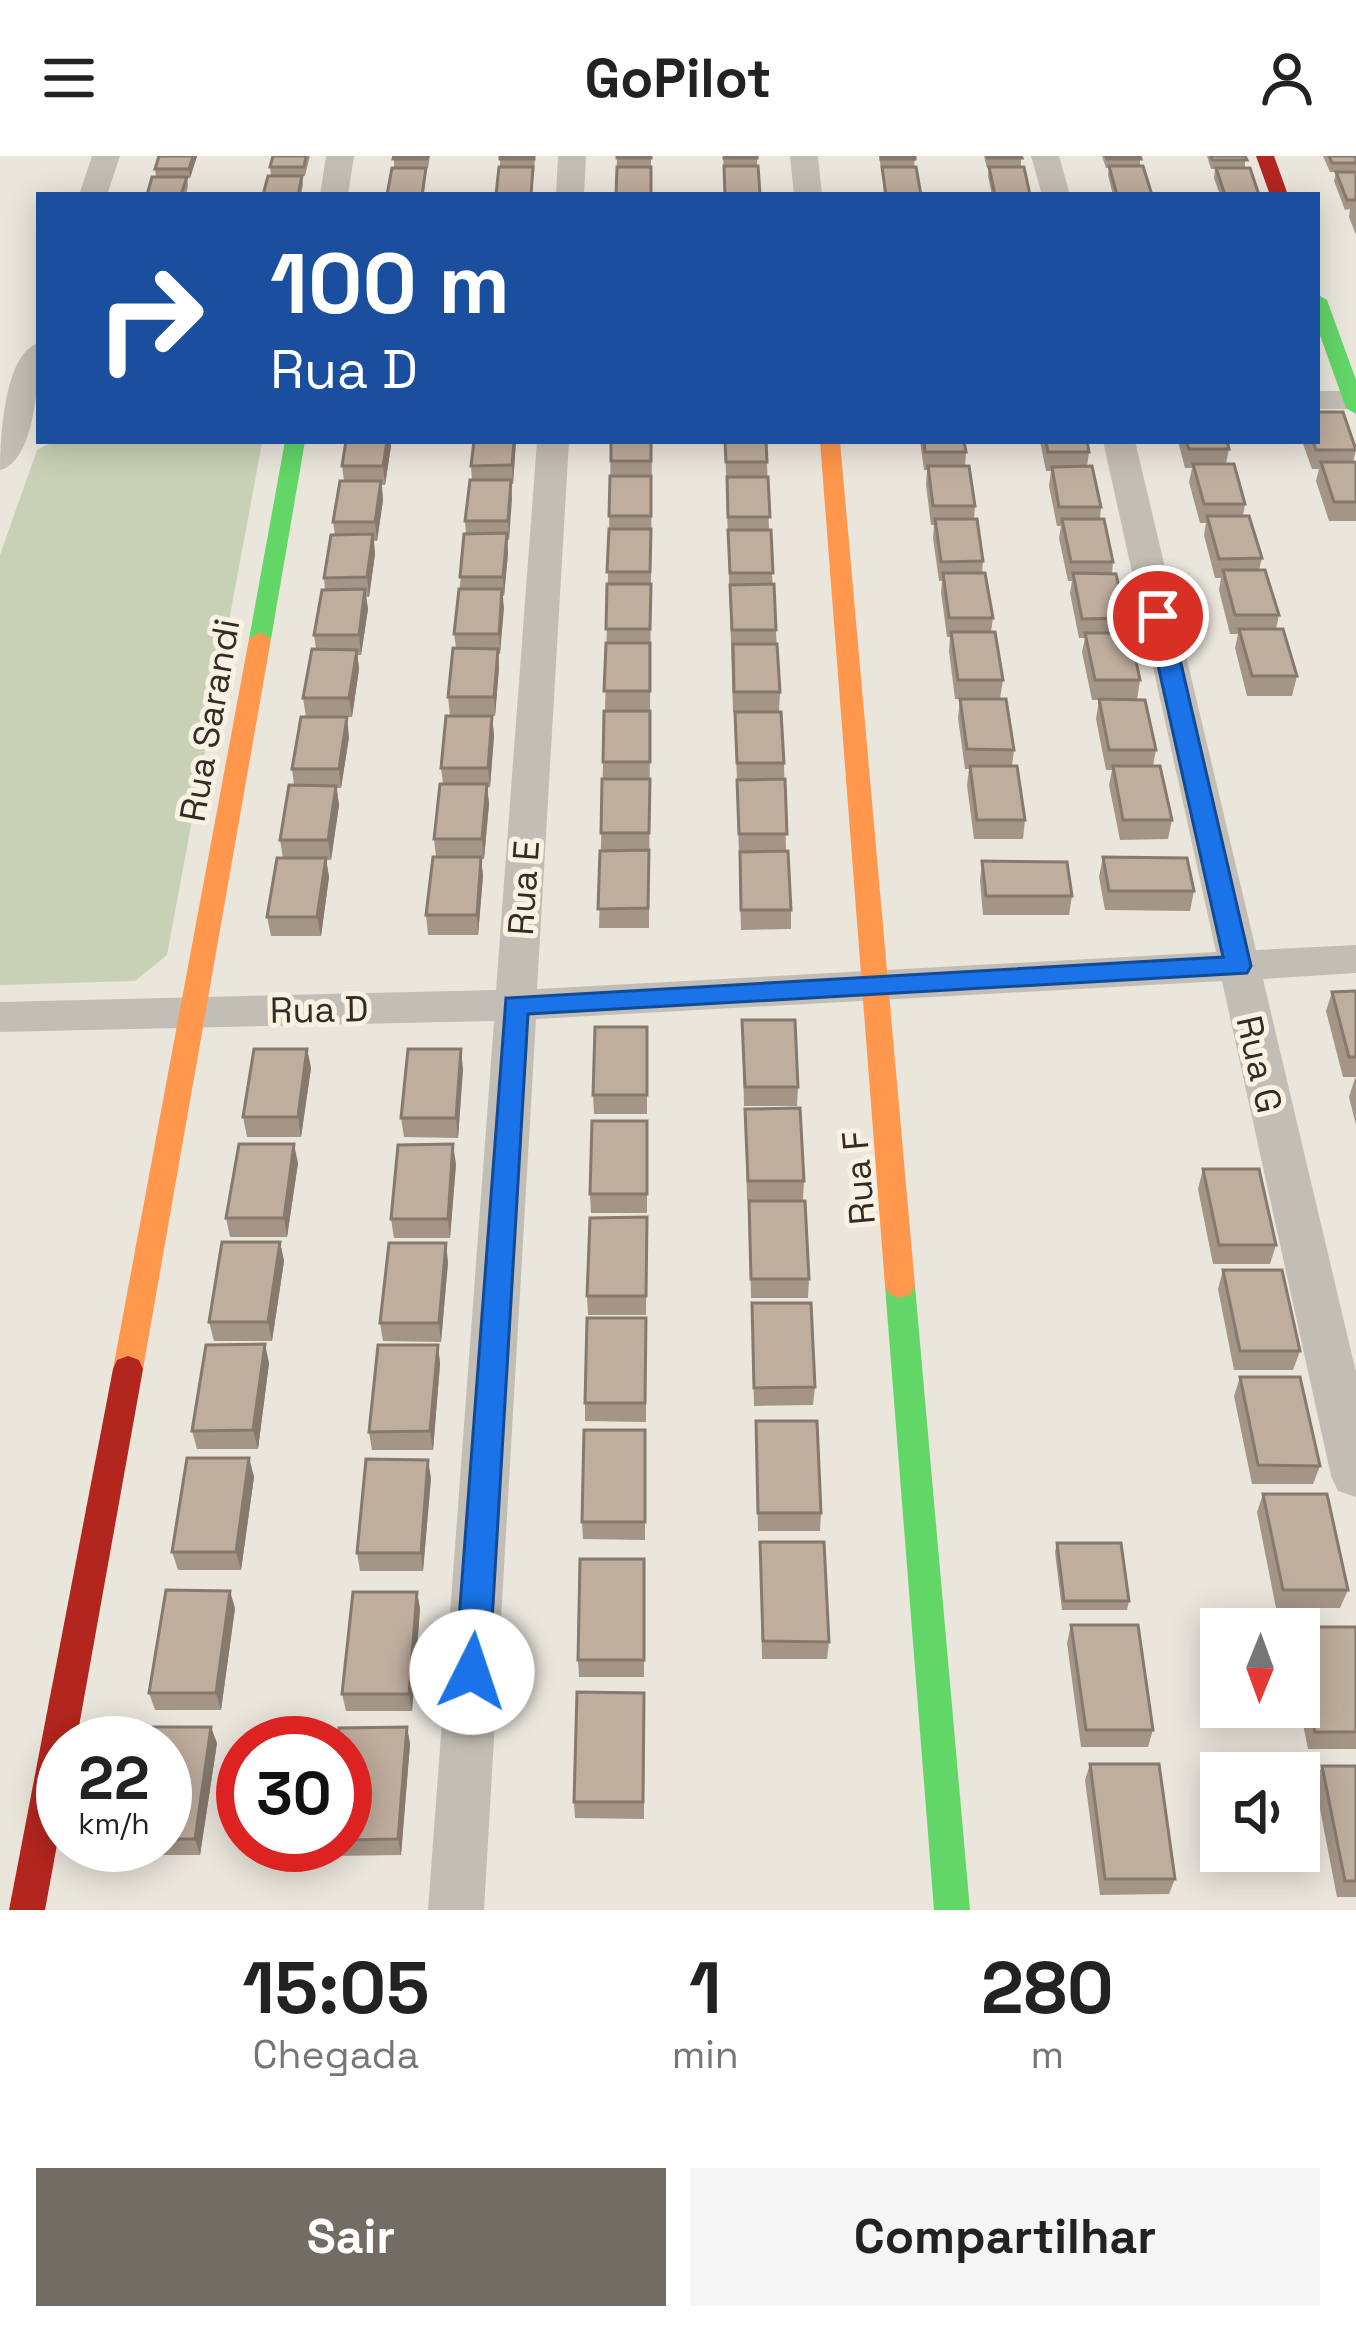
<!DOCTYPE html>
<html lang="pt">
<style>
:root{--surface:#fff;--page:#f6f6f6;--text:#222;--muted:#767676;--accent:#736c65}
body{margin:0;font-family:"Space Grotesk",sans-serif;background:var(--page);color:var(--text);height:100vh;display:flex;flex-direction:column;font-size:45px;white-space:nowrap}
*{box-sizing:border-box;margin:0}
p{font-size:39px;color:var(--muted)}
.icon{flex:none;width:66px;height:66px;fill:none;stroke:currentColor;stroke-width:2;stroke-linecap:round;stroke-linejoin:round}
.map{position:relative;height:1754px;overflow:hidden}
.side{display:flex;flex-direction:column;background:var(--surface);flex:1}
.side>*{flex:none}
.hud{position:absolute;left:36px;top:36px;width:1284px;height:252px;border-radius:0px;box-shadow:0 6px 30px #0003;background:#1a4fa0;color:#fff;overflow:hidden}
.needle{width:78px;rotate:181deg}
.tools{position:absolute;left:1200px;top:1452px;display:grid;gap:24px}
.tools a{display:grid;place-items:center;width:120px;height:120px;border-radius:0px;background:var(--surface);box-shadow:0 6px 30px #0003;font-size:60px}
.speed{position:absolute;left:36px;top:1560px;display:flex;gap:24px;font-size:60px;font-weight:700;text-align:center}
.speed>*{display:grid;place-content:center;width:156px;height:156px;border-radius:50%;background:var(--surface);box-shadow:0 6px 30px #0003;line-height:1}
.speed small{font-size:30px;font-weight:400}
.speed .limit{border:18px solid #d22;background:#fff;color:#111}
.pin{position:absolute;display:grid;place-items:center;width:102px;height:102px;color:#fff;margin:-51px;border:6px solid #fff;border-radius:50%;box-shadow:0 3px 12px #0007}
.me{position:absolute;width:132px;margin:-66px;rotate:4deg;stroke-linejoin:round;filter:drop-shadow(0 0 9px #0008)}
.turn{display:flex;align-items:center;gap:42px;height:252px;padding:0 36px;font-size:54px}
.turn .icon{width:156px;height:156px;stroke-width:2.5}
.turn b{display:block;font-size:84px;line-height:102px}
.eta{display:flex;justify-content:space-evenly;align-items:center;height:204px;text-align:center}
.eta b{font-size:72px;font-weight:700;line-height:84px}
.button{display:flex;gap:24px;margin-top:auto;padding:24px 36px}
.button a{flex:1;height:138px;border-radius:0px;background:var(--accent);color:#fff;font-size:48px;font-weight:700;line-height:138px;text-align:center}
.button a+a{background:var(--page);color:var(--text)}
header{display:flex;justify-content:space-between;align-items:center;height:156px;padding:0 36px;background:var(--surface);font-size:54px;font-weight:700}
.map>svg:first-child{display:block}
.green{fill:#c8d1b6}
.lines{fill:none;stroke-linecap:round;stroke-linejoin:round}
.street{fill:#c3beb5;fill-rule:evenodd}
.fast{fill:#63d668;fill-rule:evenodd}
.slow{fill:#ff974d;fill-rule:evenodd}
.jam{fill:#b3261e;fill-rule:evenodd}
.wall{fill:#a49587}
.shaded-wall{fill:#86796e}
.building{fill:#bfad9d;stroke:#86796e;stroke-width:3}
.route{fill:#1a73e8;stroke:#114b97;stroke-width:3}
.labels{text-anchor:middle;stroke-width:10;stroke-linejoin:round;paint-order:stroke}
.street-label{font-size:36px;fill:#332b25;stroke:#f9f2e2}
</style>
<header><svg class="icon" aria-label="menu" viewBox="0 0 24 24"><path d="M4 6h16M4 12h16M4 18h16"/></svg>GoPilot<svg class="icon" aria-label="person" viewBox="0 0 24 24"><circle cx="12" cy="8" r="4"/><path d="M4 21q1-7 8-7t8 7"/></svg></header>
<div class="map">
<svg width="1356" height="1754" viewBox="0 0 1356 1754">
<rect width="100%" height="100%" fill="#ebe6dc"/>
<!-- green -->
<path class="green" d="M54 285 262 287 167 799 135 825 0 829V399L37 294Z"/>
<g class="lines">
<!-- street -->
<g class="street">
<path d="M92 0H120L107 39H79Z"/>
<path d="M326 0H354L348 39H320Z"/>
<path d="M558 0H586L584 39H556Z"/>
<path d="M790 0H818L822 39H794Z"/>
<path d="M1031 0H1059L1070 39H1042Z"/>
<path d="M39 187C39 218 36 305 0 314 0 283 4 196 39 187Z"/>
<rect x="1317" y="235" width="39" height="18"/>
<path d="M537 285H569L537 833 1216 796 1103 285H1135L1256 794 1356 789V817L1263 823 1356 1216V1341L1338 1335 1331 1320 1222 825 536 863 484 1754H428L494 865 0 876V846L496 834Z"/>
</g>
<!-- fast -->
<g class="fast">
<path d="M1317 138 1327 144 1356 224V258L1346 252 1317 171Z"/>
<path d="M285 285H305L271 483 260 490 249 483Z"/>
<path d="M900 1118 911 1122 915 1130 970 1754H934L885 1130 889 1122Z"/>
</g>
<!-- slow -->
<g class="slow">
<path d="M820 285H840L915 1130 911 1138 900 1142 889 1138 885 1130Z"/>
<path d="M260 476 271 483 143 1213 139 1222 128 1226 117 1222 113 1213 249 483Z"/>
</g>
<!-- jam -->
<g class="jam">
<path d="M1256 0H1274L1288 39H1270Z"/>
<path d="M128 1200 139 1204 143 1213 76 1587H63V1656L45 1754H9L113 1213 117 1204Z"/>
</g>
</g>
<!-- wall -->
<g class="wall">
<path d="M159 0H197L190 22H187L188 30 186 39H147L156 21 155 13Z"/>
<path d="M273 0H310L305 20H302L303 29 301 39H263L271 20 270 11Z"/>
<path d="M394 0H430L428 12H426L424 39H387L394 12Z"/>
<path d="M535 0 534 20 500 11V3Z"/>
<path d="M617 0H651V39H616Z"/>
<path d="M723 0H757V10L725 39Z"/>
<path d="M879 0H915L914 11 921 39H884L882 12H881Z"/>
<path d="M984 0H1021V11L1030 39H992L988 20 989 11 987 12Z"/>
<path d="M1102 0H1140V10L1152 39H1113L1108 19 1109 12H1106Z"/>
<path d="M1207 0H1245V12L1259 39H1220L1214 22 1215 13H1211Z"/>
<path d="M1323 0H1356V79L1349 61 1350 53 1345 54 1334 25 1336 16H1330Z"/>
<path d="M346 285H390L391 290 385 329H382L383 344 377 385H374L375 398 369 441H366L368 453 361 499H357L359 513 352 561H306L303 542 316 493 314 479 325 434 324 422 335 379 333 366 344 325 342 310Z"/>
<path d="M474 285H516L513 328H511L509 384H507L508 397 504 440H503L500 498H498L499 512 495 560H483H492L494 580 490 631H487L489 648 484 703H481L483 720 478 779H428L426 759 436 701 434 683 443 628 441 612 450 560 448 541 456 492 454 478 466 378 465 365 472 324 471 310Z"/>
<path d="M611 285H652L650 555H605Z"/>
<path d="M725 285 767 306 769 374 780 536 779 556H733Z"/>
<path d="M920 285H964L966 296 965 310 975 350 974 363 983 405 982 417 993 462 991 476 1003 524 1000 543 1014 594 1012 610 1025 664 1023 683H974L967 629 969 613H965L958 562 960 543H955L949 495 950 481H947L941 436 942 425H939L933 382 934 369H931L926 329 927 314H924Z"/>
<path d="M1040 285H1087L1089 296 1087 310 1101 351 1100 363 1113 406 1112 418 1126 462 1124 477 1140 524 1137 544 1156 594 1153 610 1172 664 1168 683 1120 684 1109 629 1112 614H1106L1096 563 1099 544H1092L1082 496 1085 482H1079L1070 437 1072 425H1068L1059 382 1061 370H1057L1049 330 1051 315H1046Z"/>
<path d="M1178 285H1227L1229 293 1226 308 1245 348 1243 360 1262 402 1259 414 1279 459 1276 473 1297 520 1292 540H1247L1235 492 1238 478H1230L1219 434 1221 422H1215L1204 379 1206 367H1200L1189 326 1192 312H1185Z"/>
<path d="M1302 285H1317L1356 294 1353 306H1356V365H1329L1316 325 1319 313H1312Z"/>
<path d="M650 555 649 772H599L603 606Z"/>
<path d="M735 556 784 607 786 695 791 754V773L741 774Z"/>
<path d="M349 581 341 632H337L339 649 331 704H326L329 721 321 780H271L267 761 283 702 280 684 294 629 292 613Z"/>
<path d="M1103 701 1194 735 1190 755 1105 754 1099 721Z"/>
<path d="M982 705 1072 740 1069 759H983L980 725Z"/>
<path d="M1356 835V921H1343L1326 855 1332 836Z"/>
<path d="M742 864 798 931 797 950H744Z"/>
<path d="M647 871V958H594L593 939Z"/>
<path d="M307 893 311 912 301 981H247L243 961Z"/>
<path d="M463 913 458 982 404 981 401 962Z"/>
<path d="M1355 922H1356V969L1349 941Z"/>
<path d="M745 953 804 1025 803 1044H747Z"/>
<path d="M647 965V1057H591L590 1038Z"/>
<path d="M298 1007 287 1081H230L226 1062Z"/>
<path d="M456 1008 450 1082H394L391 1063Z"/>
<path d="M1203 1013 1276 1089 1270 1108H1213L1198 1033Z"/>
<path d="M749 1045 809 1123 808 1142H751Z"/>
<path d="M647 1061 646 1159H588L587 1140Z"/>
<path d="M280 1086 284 1105 272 1185H214L209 1166Z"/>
<path d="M448 1106 441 1186 383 1185 380 1167Z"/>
<path d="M1223 1114 1300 1195 1293 1214H1234L1218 1133Z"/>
<path d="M752 1147 815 1231 813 1249 754 1250Z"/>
<path d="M646 1162V1266L585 1265V1247Z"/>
<path d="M438 1189 440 1208 433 1294H372L369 1276Z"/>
<path d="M269 1207 258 1293H197L192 1275Z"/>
<path d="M1240 1221 1320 1310 1313 1328H1252L1234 1240Z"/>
<path d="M756 1265 821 1357 820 1375H758Z"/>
<path d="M645 1274V1384L583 1383 582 1366Z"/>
<path d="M249 1302 254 1321 241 1414H178L172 1396Z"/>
<path d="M431 1322 423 1415H360L357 1397Z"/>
<path d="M1263 1338 1348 1434 1340 1452H1276L1257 1356Z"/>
<path d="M760 1386 829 1486 827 1503H762Z"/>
<path d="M1057 1387 1129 1445 1127 1454H1062L1055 1396Z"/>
<path d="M644 1403V1521H579L578 1504Z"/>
<path d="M417 1436 420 1453 412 1555H346L342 1538Z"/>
<path d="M235 1452 221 1554H155L149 1537Z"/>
<path d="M1071 1469 1153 1574 1148 1591H1081L1067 1487Z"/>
<path d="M1294 1471H1356V1593H1308L1299 1549V1473H1293Z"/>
<path d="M644 1537V1663L575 1662 574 1646Z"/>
<path d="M407 1571 410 1588 401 1699 332 1700 329 1689H345V1587Z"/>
<path d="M165 1587H217L200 1699H131L127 1689H165Z"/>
<path d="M1090 1608 1175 1723 1169 1738 1100 1739 1085 1624Z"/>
<path d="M1322 1610H1356V1741H1337L1315 1627Z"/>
</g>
<!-- shaded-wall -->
<g class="shaded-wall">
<path d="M193 0H197L190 22 189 13Z"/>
<path d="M387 285H390L391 290 385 329 383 310Z"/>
<path d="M514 285H516L513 328 512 309Z"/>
<path d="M511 324 512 343 509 384 508 365Z"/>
<path d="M381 325 383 344 377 385 375 366Z"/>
<path d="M507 377 508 397 504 440 503 421Z"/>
<path d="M373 378 375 398 369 441 367 421Z"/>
<path d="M365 433 368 453 361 499 359 479Z"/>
<path d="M502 433 504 452 500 498 499 478Z"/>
<path d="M498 493 499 512 495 560 494 541Z"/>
<path d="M357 494 359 513 352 561 349 542Z"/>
<path d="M492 560 494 580 490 631 488 612Z"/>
<path d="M347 561 349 581 341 632 339 613Z"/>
<path d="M487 628 489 648 484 703 482 683Z"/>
<path d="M336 630 339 649 331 704 328 684Z"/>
<path d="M481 701 483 720 478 779 477 759Z"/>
<path d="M326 702 329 721 321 780 317 761Z"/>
<path d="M307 893 311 912 301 981 298 961Z"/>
<path d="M461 893 463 913 458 982 456 962Z"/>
<path d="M294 988 298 1007 287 1081 284 1062Z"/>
<path d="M453 988 456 1008 450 1082 448 1063Z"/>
<path d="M280 1086 284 1105 272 1185 268 1166Z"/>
<path d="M446 1087 448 1106 441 1186 439 1167Z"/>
<path d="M265 1188 269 1207 258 1293 253 1274Z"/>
<path d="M438 1189 440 1208 433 1294 430 1275Z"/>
<path d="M249 1302 254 1321 241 1414 236 1396Z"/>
<path d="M428 1304 431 1322 423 1415 421 1397Z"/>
<path d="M230 1435 235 1452 221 1554 216 1537Z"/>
<path d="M417 1436 420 1453 412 1555 409 1538Z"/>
<path d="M211 1571 217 1587 200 1699 195 1683Z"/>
<path d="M407 1571 410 1588 401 1699 398 1683Z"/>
</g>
<!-- building -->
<g class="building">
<path d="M159 0H193L189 13H155Z"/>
<path d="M273 0H306L304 11H270Z"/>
<path d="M394 0H428L427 3H393Z"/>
<rect x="500" y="0" width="34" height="3"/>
<rect x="617" y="0" width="34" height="2"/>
<rect x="724" y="0" width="33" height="2"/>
<rect x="881" y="0" width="34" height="3"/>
<path d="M987 0H1021L1022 2H988Z"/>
<path d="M1106 0H1140L1141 3H1107Z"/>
<path d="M1211 0H1245L1247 4H1212Z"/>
<path d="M1329 0H1356V7H1332Z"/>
<path d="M724 10H758L760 38 725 39Z"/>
<path d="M1109 10H1143L1152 39H1117Z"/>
<path d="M499 11H533L531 39H496Z"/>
<path d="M617 11H651V39H616Z"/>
<path d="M882 11H916L921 39H886Z"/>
<path d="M989 11H1024L1030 39H995Z"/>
<path d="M392 12H426L422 39H387Z"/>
<path d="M1216 12H1250L1259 39H1225Z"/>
<path d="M1336 16H1356V44H1347Z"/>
<path d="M268 20H302L298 39H263Z"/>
<path d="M152 21H187L181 39H147Z"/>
<path d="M1317 256H1343L1356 294H1316L1313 285H1317Z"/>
<path d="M346 285H387L383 310H342Z"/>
<path d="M474 285H514L512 309 471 310Z"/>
<rect x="611" y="285" width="40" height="20"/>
<path d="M725 285H766L767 306H726Z"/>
<path d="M924 285H964L966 296H925Z"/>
<path d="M1046 285H1087L1089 296H1048Z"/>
<path d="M1186 285H1227L1229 293H1189Z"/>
<path d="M1321 306H1356V346H1334Z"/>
<path d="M1193 308H1234L1245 348H1204Z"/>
<path d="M928 310H969L975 350H933Z"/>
<path d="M1092 310 1101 351H1059L1052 311Z"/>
<path d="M610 320H651V360H609Z"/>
<path d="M727 321H768L770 361H728Z"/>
<path d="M470 324H511L508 365H465Z"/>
<path d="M340 325H381L375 366H333Z"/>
<path d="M1207 360H1249L1262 402 1219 403Z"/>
<path d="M935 363H977L983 405 941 406Z"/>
<path d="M1062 363H1104L1113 406H1071Z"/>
<path d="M609 373H651L650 416H607Z"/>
<path d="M728 374H771L773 417H730Z"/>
<path d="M507 377 503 421H460L464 378Z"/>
<path d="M373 378 367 421 324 422 331 379Z"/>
<path d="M1223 414H1265L1279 459H1235Z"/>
<path d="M943 417H985L993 462H949Z"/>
<path d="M1073 417 1116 418 1126 462 1082 463Z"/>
<path d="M607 428H651L650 473H606Z"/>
<path d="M774 428 776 474H732L730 429Z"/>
<path d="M365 433 359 479H314L322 434Z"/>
<path d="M459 433H502L499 478H454Z"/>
<path d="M1239 473H1283L1297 520H1252Z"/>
<path d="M951 476H995L1003 524H958Z"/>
<path d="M1085 477H1130L1140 524H1095Z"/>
<path d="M606 487H650V535H604Z"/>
<path d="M733 488H777L780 536H734Z"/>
<path d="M453 492 498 493 494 541H448Z"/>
<path d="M312 493 357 494 349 542H303Z"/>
<path d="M960 543H1006L1014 594 967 593Z"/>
<path d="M1099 543 1145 544 1156 594H1109Z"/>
<path d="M604 555H650V606H603Z"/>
<path d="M735 556H781L784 607H737Z"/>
<path d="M446 560H492L488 612H441Z"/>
<path d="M301 561H347L339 613H292Z"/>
<path d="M970 610H1017L1025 664H977Z"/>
<path d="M1113 610H1160L1172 664H1123Z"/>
<path d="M602 623H650L649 677H601Z"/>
<path d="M785 623 787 678H739L737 624Z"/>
<path d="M440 628H487L482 683H434Z"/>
<path d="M289 629 336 630 328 684H280Z"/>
<path d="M649 694 648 752 598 753 600 695Z"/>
<path d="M788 695 791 754H741L740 696Z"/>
<path d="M433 701H481L477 759H426Z"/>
<path d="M1103 701 1187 702 1194 735H1109Z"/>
<path d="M277 702H326L317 761H267Z"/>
<path d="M982 705 1067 706 1072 740H986Z"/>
<path d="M1356 835V901H1349L1332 836Z"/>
<path d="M742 864H795L798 931H745Z"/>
<path d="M595 871H647V939H593Z"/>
<path d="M254 893H307L298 961H243Z"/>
<path d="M408 893H461L456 962H401Z"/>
<path d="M800 952 804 1025H748L745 953Z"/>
<path d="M592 965H647V1038H590Z"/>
<path d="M239 988H294L284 1062H226Z"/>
<path d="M453 988 448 1063H391L398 989Z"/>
<path d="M1203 1013H1259L1276 1089H1219Z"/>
<path d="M749 1045H805L809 1123H751Z"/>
<path d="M647 1061 646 1140H587L590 1062Z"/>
<path d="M222 1086H280L268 1166H209Z"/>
<path d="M389 1087H446L439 1167H380Z"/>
<path d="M1223 1114H1282L1300 1195H1240Z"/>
<path d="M752 1147H811L815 1231 754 1232Z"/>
<path d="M587 1162H646L645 1247H585Z"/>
<path d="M265 1188 253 1274 192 1275 206 1189Z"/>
<path d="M378 1189H438L430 1275 369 1276Z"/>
<path d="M1240 1221H1300L1320 1310 1258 1309Z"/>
<path d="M756 1265H817L821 1357H758Z"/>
<path d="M584 1274H645V1366H582Z"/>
<path d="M187 1302H249L236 1396H172Z"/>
<path d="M366 1303 428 1304 421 1397H357Z"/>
<path d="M1263 1338H1327L1348 1434H1283Z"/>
<path d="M760 1386H824L829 1486 763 1485Z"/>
<path d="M1057 1387H1121L1129 1445H1064Z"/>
<path d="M580 1403H644V1504H578Z"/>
<path d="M166 1434 230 1435 216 1537H149Z"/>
<path d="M353 1436H417L409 1538H342Z"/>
<path d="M1071 1469H1138L1153 1574H1086Z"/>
<path d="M1294 1471H1356V1576H1315L1299 1496V1473H1295Z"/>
<path d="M577 1536 644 1537 643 1646H574Z"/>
<path d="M144 1571H211L195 1683H165V1587H141Z"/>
<path d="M407 1571 398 1683 345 1684V1587H338L339 1572Z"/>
<path d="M1090 1608H1159L1175 1723H1105Z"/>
<path d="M1322 1610H1356V1725H1345Z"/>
</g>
<!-- route -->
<path class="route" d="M1158 453 1170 460 1251 810 1247 817 528 858 489 1516 484 1527 472 1532 460 1527 455 1516 506 842 1223 801 1147 460Z"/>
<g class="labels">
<!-- street labels -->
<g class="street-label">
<text transform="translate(209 564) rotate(-80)" y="13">Rua Sarandi</text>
<text transform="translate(523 732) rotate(-86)" y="13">Rua E</text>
<text transform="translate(319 853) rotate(-1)" y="13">Rua D</text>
<text transform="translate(1260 908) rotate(77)" y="13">Rua G</text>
<text transform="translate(858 1022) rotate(-95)" y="13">Rua F</text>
</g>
</g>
</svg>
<div class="tools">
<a><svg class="needle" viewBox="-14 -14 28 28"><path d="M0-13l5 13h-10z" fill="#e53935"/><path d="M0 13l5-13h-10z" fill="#767676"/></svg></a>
<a><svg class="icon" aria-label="sound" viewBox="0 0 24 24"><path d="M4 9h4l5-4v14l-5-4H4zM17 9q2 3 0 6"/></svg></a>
</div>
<div class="speed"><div>22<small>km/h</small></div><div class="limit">30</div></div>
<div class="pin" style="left:1158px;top:460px;background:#d93025"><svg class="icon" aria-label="arrive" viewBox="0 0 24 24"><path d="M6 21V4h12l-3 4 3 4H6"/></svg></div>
<svg class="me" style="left:472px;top:1516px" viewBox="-20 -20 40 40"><circle r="19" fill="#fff"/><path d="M0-13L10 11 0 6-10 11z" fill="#1a73e8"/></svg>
<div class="hud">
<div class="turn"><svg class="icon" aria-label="right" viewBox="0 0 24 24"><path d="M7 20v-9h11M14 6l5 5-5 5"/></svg><div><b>100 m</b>Rua D</div></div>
</div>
</div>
<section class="side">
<div class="eta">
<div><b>15:05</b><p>Chegada</p></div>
<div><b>1</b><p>min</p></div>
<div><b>280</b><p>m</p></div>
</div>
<div class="button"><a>Sair</a><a>Compartilhar</a></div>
</section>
